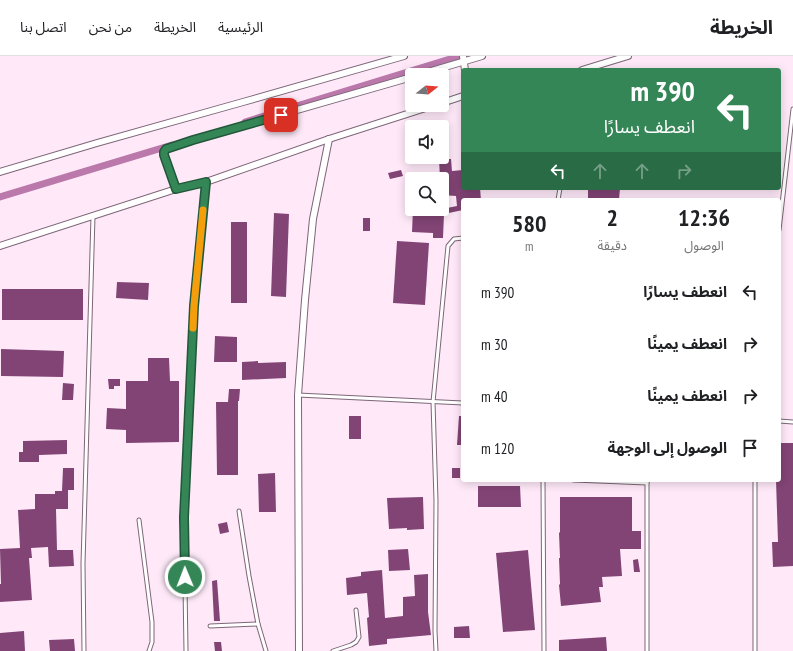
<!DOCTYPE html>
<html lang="ar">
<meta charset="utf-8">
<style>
:root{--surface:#fff;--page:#f2f2f2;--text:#202124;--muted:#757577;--line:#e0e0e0}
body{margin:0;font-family:"PT Sans Narrow","Noto Sans Arabic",sans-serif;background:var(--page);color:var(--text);direction:rtl;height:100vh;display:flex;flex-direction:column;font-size:15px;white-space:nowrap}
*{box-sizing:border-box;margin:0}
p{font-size:13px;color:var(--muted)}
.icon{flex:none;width:22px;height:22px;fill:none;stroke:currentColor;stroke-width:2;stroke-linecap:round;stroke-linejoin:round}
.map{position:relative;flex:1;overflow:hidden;direction:ltr}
.drawer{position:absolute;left:461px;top:142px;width:320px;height:284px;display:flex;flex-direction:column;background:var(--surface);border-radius:4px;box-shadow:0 2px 10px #0003;direction:rtl}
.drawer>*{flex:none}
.top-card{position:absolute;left:461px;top:12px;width:320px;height:122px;border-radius:4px;box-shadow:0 2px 10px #0003;direction:rtl;background:#348657;color:#fff;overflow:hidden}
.needle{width:26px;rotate:73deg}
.controls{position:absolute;left:405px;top:12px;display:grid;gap:8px}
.controls a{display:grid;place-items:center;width:44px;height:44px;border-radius:4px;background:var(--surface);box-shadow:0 2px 10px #0003;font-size:20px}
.pin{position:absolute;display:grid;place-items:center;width:34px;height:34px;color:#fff;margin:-17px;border-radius:8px;box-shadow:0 2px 6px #0006}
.me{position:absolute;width:44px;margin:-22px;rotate:359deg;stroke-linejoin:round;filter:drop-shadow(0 0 3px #0008)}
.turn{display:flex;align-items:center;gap:14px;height:84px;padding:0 20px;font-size:18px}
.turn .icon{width:52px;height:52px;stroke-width:2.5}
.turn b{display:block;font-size:28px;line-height:34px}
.lanes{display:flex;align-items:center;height:38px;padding:0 20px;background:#0003;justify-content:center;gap:20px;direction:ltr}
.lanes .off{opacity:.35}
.eta{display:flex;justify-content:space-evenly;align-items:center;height:68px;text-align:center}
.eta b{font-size:24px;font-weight:800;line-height:28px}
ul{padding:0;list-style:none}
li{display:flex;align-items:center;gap:12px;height:52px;padding:0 20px}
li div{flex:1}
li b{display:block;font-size:15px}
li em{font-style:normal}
header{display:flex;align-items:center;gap:24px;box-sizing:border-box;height:56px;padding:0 20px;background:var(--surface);border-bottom:1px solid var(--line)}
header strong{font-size:19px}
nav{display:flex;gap:22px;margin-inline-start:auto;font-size:14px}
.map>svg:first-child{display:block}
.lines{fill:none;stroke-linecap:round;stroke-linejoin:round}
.canal{stroke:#ba78ab;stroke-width:7}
.building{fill:#824475}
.service-casing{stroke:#7d6677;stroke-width:5}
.minor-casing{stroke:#7d6677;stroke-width:8}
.service{stroke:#fff;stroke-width:3}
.minor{stroke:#fff;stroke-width:6}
.route-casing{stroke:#225739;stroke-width:10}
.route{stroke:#348657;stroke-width:7}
.slow{stroke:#f59e0b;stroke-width:7}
</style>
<header>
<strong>الخريطة</strong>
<nav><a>الرئيسية</a><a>الخريطة</a><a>من نحن</a><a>اتصل بنا</a></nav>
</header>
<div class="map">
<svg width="793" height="595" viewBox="0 0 793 595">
<rect width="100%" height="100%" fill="#ffe9f9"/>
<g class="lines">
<!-- canal -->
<g class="canal">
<path d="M245 66 460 0"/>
<path d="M0 141 172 89"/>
</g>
</g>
<!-- building -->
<g class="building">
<path d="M439 103H451L452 115 463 114V132H480L481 144H463V154L444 158 443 182H433V177L412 176 413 153H442L457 150 456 140 442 139V123H440Z"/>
<path d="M401 114 403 120 390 123 388 117Z"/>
<path d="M588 132H620L619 144H588Z"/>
<path d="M274 157 289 158 286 241 271 240Z"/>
<rect x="363" y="162" width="7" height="13"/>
<rect x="231" y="166" width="16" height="81"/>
<path d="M397 185 429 187 425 249 393 247Z"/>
<path d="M117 226 149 227 148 244 116 242Z"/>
<rect x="2" y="233" width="81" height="31"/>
<path d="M215 280 237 281V306H214Z"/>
<path d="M1 293 64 295 63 321 1 320Z"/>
<path d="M148 302H169L170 325H179V386L126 387V374L106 373 107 352 126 353V325H148Z"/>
<path d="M258 305V307L286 306V322L242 324V306Z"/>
<path d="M108 323H120V330H114V333H109Z"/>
<path d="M63 327 74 328 73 344H62Z"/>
<path d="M229 333H240L239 345H238V419H217L216 346H228Z"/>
<rect x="349" y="360" width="12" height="23"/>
<path d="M459 360H463V389H457Z"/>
<path d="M67 384V398L39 399V406H19V396H23V385Z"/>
<path d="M779 387H793V510L773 511 772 486H778L776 424H779Z"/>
<path d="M63 412H74V434H68V453H56L57 494H73L74 510 49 511 48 491 31 492 32 502H29L32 544 0 546V528H1L0 493 20 492 18 454 35 453V438H55V435H62Z"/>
<rect x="452" y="412" width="8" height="10"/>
<path d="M275 417 276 456H259L258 418Z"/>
<path d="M478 430H520L521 451H478Z"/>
<path d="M423 441 424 473 407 474V472L389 473 387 442Z"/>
<path d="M560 441H632V475H641V493H620L622 520 602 521 603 531H599L601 546 561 550 559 529 560 528 559 502H560L559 477 560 476Z"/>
<path d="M227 466 229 476 220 478 218 468Z"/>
<path d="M408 493 410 514 389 515 388 494Z"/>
<path d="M528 494 535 574 503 576 496 497Z"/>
<path d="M638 503 640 516H634L633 504Z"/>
<path d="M382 514 385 562 403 560V541L415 540 414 519 428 518V556L431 579 387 583V588L369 590 367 562 369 561 367 537 347 539 346 522 361 520V516Z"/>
<path d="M217 524 220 565H214L212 525Z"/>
<path d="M469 570 470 582H454V571Z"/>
<path d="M24 575 25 595H0V577Z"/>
<path d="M606 581 607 595H559V584Z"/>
<path d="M74 583 75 595H50L49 584Z"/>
<path d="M214 586H221L222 595H215Z"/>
</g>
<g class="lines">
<!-- service casing -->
<g class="service-casing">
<g id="service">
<path d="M558 144 560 132"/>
<path d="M779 174 793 53"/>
<path d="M298 339 463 347"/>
<path d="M779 365 793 366"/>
<path d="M543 424 544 595"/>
<path d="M574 424 647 427"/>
<path d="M755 424V595"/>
<path d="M239 455 249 520 258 568 266 595"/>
<path d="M139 464 152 566V586L149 595"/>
<path d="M210 570 258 568"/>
<path d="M84 595 83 508 93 160"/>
<path d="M186 595 184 461 194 250 206 126"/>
<path d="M333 595 351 589 356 586 359 581 356 554"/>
<path d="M436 595 435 575 436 445 433 346 448 190 454 183 463 182"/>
<path d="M647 595V424"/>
</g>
</g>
<!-- minor casing -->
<g class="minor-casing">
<g id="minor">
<path d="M463 0 465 14"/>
<path d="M582 14 628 0"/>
<path d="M418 19 482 0"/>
<path d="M442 47 463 40"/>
<path d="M0 116 97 87 243 46 404 0"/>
<path d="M176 133 164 99V96L166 93 193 84 412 21"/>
<path d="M0 190 176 133 206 126 329 83 435 49"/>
<path d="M299 595 298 339 305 244 313 163 329 83"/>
</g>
</g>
<!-- service -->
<use href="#service" class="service"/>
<!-- minor -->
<use href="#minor" class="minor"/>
</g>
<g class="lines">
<!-- route casing -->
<g class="route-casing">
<path id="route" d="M185 521 184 461 194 250 206 126 176 133 164 99V96L166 93 193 84 281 59"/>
</g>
<!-- route -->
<use href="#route" class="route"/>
<!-- slow -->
<path class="slow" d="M193 272 194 250 203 154"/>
</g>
</svg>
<div class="controls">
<a><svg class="needle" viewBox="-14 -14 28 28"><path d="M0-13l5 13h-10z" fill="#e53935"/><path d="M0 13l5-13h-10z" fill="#757577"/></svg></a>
<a><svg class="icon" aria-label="sound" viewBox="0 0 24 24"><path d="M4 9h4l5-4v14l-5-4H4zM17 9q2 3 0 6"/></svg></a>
<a><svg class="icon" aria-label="search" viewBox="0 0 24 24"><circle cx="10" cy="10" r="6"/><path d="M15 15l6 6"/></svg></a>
</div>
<div class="pin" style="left:281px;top:59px;background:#d93025"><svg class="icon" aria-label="arrive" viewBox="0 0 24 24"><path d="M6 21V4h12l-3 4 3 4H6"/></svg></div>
<svg class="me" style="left:185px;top:521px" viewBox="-20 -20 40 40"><circle r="17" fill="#348657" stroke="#fff" stroke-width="3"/><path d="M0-11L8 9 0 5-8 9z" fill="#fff"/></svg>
<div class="top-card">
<div class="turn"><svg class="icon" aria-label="left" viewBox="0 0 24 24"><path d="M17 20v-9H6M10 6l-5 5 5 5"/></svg><div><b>390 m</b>انعطف يسارًا</div></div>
<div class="lanes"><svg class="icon" aria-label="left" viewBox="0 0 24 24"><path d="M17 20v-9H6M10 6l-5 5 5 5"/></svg><svg class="icon off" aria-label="ahead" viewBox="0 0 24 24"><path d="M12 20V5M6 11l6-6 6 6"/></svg><svg class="icon off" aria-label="ahead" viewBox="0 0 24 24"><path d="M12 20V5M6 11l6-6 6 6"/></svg><svg class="icon off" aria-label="right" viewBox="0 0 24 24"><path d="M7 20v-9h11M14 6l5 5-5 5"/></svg></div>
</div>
<section class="drawer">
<div class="eta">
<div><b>12:36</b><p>الوصول</p></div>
<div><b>2</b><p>دقيقة</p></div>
<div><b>580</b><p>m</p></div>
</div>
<ul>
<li><svg class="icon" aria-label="left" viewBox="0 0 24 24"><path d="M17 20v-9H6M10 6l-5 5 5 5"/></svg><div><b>انعطف يسارًا</b></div><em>390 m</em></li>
<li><svg class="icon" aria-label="right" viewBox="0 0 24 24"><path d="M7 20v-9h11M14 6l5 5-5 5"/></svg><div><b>انعطف يمينًا</b></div><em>30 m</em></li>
<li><svg class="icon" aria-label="right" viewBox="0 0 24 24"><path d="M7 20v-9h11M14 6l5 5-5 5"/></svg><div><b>انعطف يمينًا</b></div><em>40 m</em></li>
<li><svg class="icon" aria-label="arrive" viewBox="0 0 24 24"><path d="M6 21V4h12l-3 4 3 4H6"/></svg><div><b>الوصول إلى الوجهة</b></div><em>120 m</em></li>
</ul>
</section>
</div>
